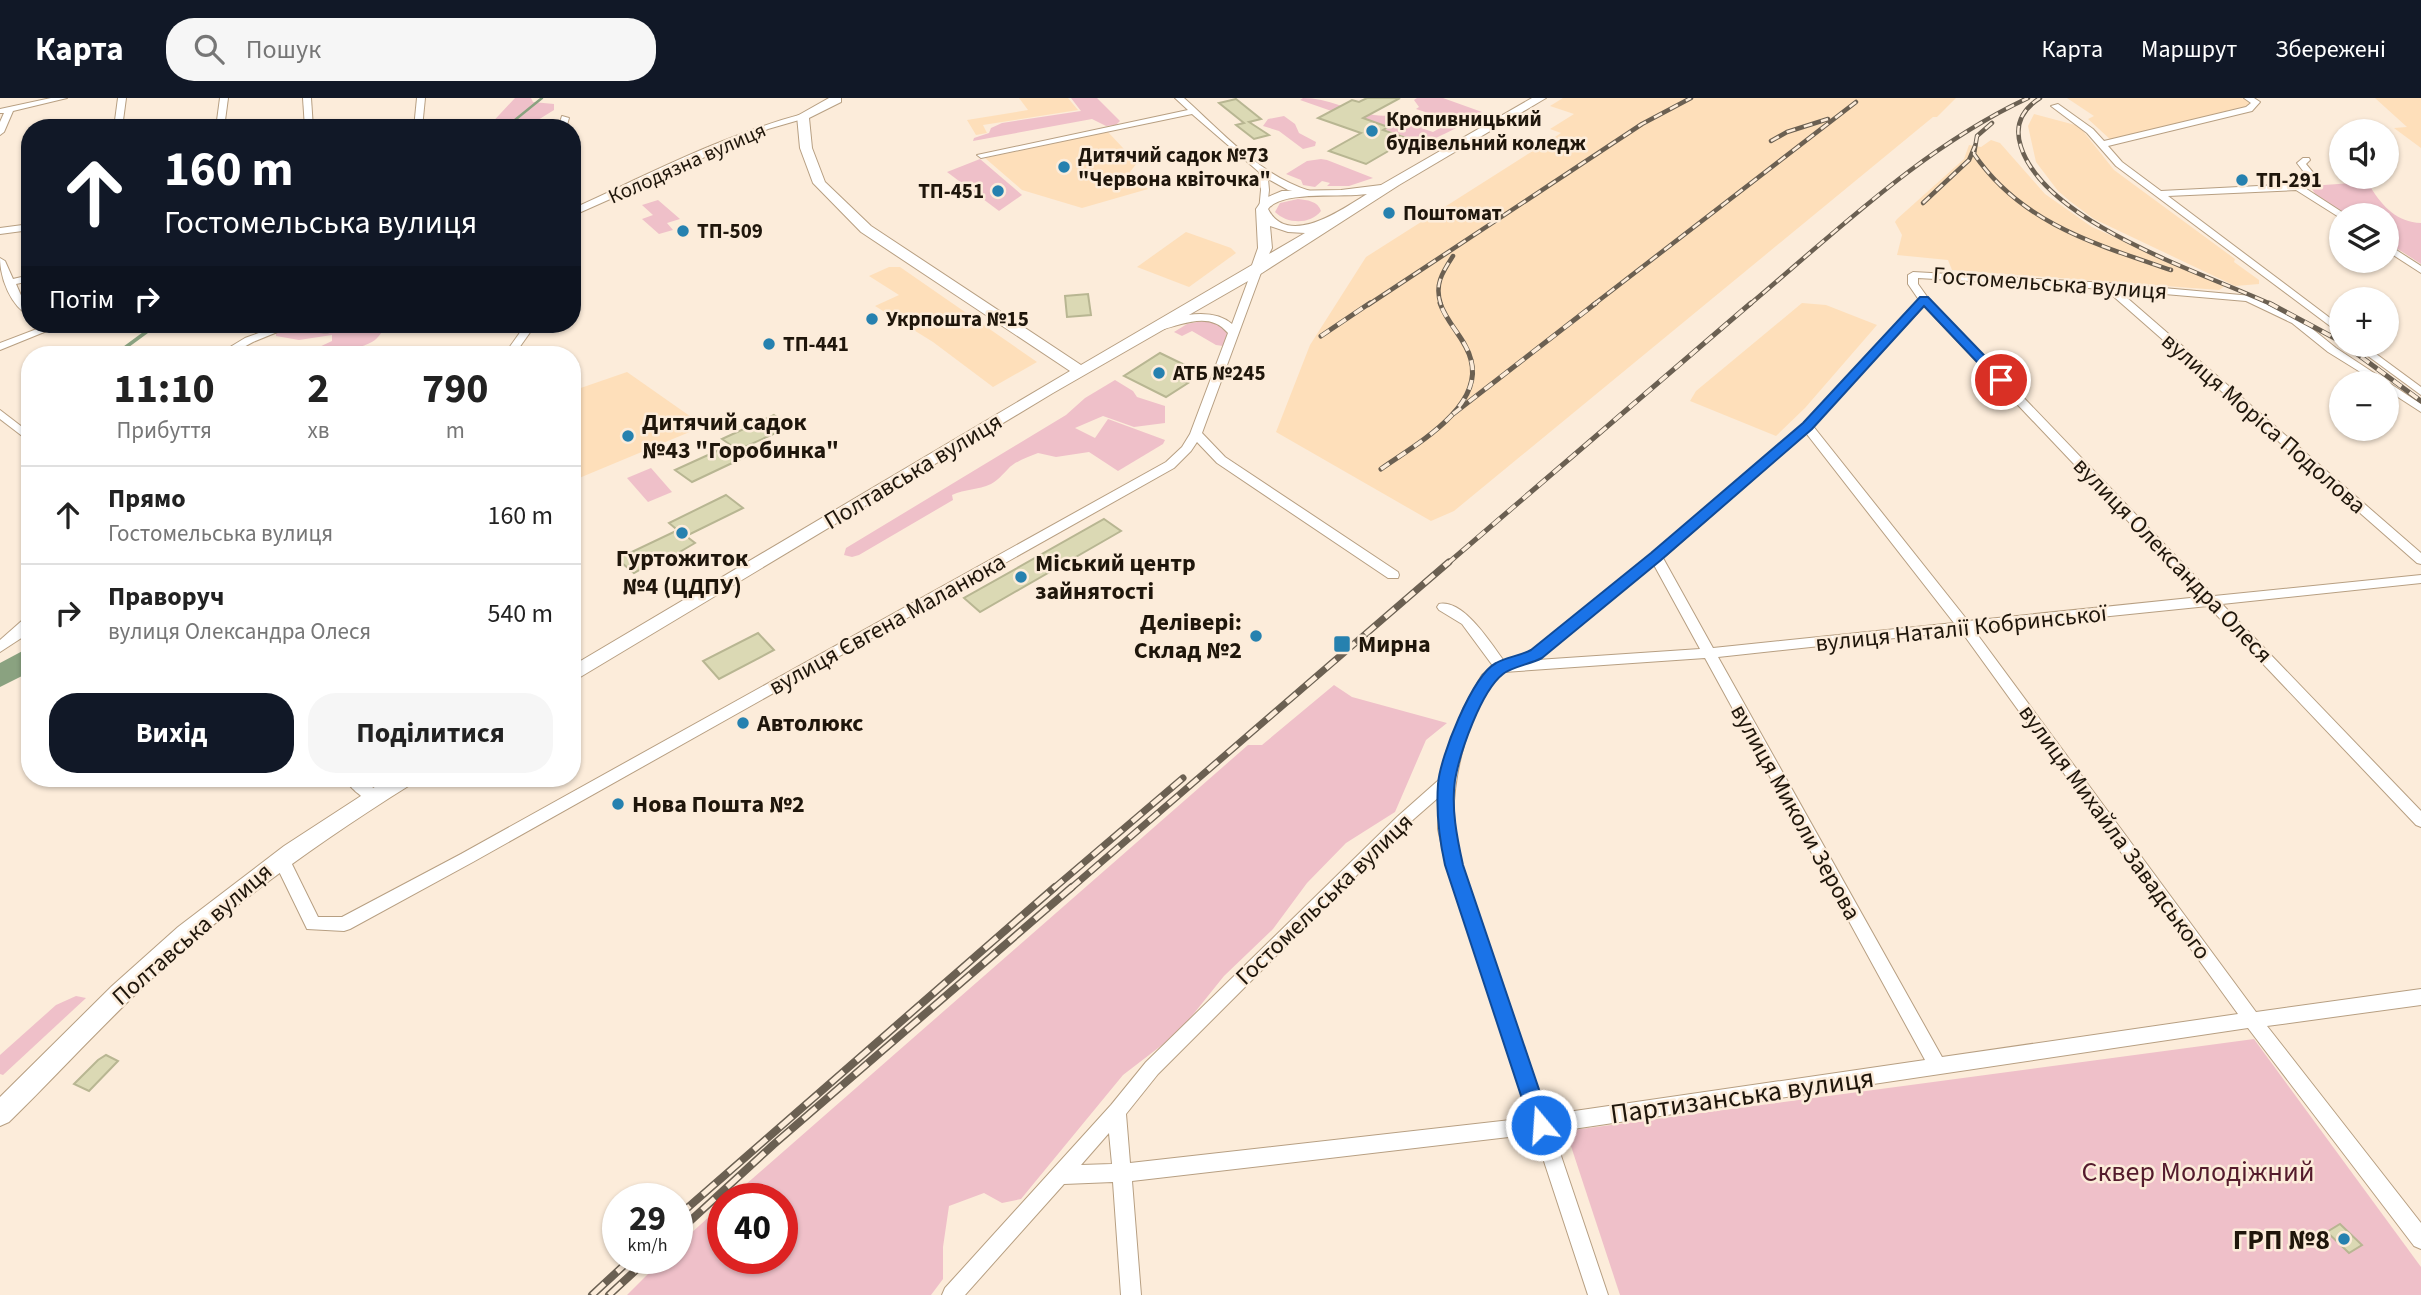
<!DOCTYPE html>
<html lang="uk">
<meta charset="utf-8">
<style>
:root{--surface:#fff;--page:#f6f6f6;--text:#222;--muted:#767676;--line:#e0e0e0;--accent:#111827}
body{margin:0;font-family:"Source Sans 3",sans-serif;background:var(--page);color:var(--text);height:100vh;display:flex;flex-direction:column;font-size:26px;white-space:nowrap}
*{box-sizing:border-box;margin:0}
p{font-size:23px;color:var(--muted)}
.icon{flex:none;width:38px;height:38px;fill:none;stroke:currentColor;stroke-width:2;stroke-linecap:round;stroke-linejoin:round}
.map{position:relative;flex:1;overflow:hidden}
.details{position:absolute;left:21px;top:248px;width:560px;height:441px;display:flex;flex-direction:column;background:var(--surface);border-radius:28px;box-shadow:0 2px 5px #0004}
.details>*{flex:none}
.guide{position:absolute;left:21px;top:21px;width:560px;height:214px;border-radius:28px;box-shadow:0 2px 5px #0004;background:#111827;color:#fff;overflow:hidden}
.controls{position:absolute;left:2329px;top:21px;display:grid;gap:14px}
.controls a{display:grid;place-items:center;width:70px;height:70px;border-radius:50%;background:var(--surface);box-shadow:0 2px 5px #0004;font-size:35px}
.speed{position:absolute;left:602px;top:1085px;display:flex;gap:14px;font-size:35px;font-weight:700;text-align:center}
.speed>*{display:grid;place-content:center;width:91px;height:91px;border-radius:50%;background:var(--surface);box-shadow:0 2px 5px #0004;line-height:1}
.speed small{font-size:18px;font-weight:400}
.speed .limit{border:10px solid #d22;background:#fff;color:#111}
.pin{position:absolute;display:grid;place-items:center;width:60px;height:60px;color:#fff;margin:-30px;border:4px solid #fff;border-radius:50%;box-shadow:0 2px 7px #0007}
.me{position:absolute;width:77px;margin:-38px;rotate:342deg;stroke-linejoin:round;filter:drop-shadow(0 0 5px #0008)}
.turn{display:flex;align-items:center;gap:24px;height:147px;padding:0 28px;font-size:32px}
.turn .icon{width:91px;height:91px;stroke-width:2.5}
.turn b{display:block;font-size:49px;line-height:60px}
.then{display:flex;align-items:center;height:66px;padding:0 28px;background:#0003;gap:14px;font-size:26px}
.eta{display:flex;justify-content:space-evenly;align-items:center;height:119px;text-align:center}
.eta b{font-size:42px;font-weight:700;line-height:49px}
.primary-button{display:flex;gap:14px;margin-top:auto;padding:14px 28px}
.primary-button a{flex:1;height:80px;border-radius:28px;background:var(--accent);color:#fff;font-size:28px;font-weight:700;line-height:80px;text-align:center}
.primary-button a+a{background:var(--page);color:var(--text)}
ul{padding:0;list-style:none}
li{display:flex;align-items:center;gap:21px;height:98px;padding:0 28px;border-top:2px solid var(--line)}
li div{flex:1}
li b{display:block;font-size:26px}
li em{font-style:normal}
header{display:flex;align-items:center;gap:42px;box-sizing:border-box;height:98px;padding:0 35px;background:var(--accent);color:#fff}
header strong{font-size:33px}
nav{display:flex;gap:38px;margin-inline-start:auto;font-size:24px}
.search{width:490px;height:63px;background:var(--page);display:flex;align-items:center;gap:18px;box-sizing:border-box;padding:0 24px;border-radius:28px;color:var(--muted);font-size:26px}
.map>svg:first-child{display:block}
.built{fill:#fedfba}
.green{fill:#efc0c9}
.water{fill:#8aa280}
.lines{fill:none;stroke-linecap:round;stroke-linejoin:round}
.stream-far1{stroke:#8aa280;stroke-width:2.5}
.stream{stroke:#8aa280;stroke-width:3.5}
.building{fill:#dbd9b4;stroke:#b8b692;stroke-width:2}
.minor-casing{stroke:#b79f82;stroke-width:2}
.major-casing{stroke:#b79f82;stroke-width:2}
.minor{fill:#fff;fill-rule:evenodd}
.major{fill:#fff;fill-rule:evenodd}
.rail-far3-casing{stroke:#6b6052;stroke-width:4.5}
.rail-far2-casing{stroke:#6b6052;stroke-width:5}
.rail-far1-casing{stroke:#6b6052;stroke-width:7}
.rail-casing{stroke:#6b6052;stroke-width:8}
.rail-far3{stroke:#fcecda;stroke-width:2.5;stroke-dasharray:9;stroke-linecap:butt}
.rail-far2{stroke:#fcecda;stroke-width:3.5;stroke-dasharray:10;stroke-linecap:butt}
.rail-far1{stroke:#fcecda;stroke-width:4.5;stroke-dasharray:13;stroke-linecap:butt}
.rail{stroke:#fcecda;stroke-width:5;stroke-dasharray:17;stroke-linecap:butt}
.route{fill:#1a73e8;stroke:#114b97;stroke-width:2}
.poi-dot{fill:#2681af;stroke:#fcecda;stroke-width:2.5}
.labels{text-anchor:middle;stroke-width:5;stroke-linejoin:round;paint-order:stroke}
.far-poi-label{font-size:21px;font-weight:bold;fill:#1f160b;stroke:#fcecda;text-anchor:start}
.far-street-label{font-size:21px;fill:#1f160b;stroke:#fcecda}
.street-label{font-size:24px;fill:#1f160b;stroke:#fcecda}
.poi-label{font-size:24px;font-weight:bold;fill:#1f160b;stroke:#fcecda;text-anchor:start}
.near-street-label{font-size:28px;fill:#1f160b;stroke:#fcecda}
.near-park-label{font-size:28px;fill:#541b2c;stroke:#fcecda}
.near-poi-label{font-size:28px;font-weight:bold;fill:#1f160b;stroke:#fcecda;text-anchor:end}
</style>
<header>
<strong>Карта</strong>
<div class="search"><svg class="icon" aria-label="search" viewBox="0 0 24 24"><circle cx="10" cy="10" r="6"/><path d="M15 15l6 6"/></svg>Пошук</div>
<nav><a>Карта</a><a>Маршрут</a><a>Збережені</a></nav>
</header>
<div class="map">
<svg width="2421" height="1197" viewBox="0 0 2421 1197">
<rect width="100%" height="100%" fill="#fcecda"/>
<!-- built -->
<g class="built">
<path d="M1019 0H1068L1078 12 983 27 987 35 976 37 967 22 1028 12Z"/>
<path d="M1563 0H1956L1937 19H1933L1454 413 1431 423 1276 334 1310 247 1366 159 1561 35 1550 31 1574 16 1550 8Z"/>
<path d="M2067 0H2242L2251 5 2244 10 2111 42 2088 21 2094 18Z"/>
<path d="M2375 0H2421V50L2394 30 2407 29Z"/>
<path d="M2034 16 2079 28 2114 72 2235 161 2234 164 2259 182V186L2235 188 2094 121 2071 104 2058 93 2036 64 2028 28Z"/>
<path d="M1108 34 1137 65 1130 74 1148 91 1082 110 1022 92 985 60Z"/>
<path d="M1991 42 2000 45 2045 96 2092 129 2225 188 2219 192 1952 172 1948 162 1897 157 1902 137 1895 124 1897 121 1964 61 1969 47 1981 49Z"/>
<path d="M1186 134 1231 150 1236 155 1189 189 1137 169Z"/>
<path d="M889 169H900L1037 264 993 289 933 244 875 208 899 197 869 178Z"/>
<path d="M1802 205 1826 207 1877 227 1805 310 1776 338 1690 303 1696 293Z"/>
<path d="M627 274 704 328 572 383V293Z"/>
</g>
<!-- green -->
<g class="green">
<path d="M515 0H531L533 4 554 6V12L525 30H487Z"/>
<path d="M1071 0H1097L1120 23 1116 27 1106 28 1092 21 973 43 974 40 989 35 991 30 1002 25 1081 13Z"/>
<path d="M1303 0C1328 0 1350 13 1374 17 1393 20 1404 12 1426 20L1427 26 1421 30 1433 34 1440 30 1429 26 1428 20 1456 30C1443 37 1411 53 1399 48L1410 41 1384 31 1387 28 1375 24 1362 32 1360 23 1300 2Z"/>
<path d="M1417 0H1443L1482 14 1462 26 1416 11 1419 9 1414 2Z"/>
<path d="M1284 18 1295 26 1299 35 1316 44 1315 48 1303 51 1279 33 1263 28 1268 21Z"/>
<path d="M980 61 1022 97 999 113 947 74Z"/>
<path d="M1321 61 1327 62 1373 80 1349 88H1327L1330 85 1322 83 1315 89 1303 87 1301 82 1286 76 1307 63Z"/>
<path d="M2352 85 2371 90C2383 109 2397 124 2421 125V166L2387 144V117H2346L2316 97 2310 88Z"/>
<path d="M1298 101C1307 102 1318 103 1321 113 1310 127 1287 126 1275 114L1280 105Z"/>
<path d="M658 102 680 121 667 125 673 132 659 136 642 121 653 117 642 107Z"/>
<path d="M1207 222 1215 223 1228 233 1223 248 1216 247 1192 233 1182 238 1174 234 1187 226Z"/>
<path d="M284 226H301L308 231 354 226H391C383 230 381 237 375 242 360 253 320 257 302 257L332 243V237L299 242 276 238V233L285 229Z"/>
<path d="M1115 282 1133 293 1137 299 1165 308V325L1134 329 1103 318 1075 330 1095 340 1108 321 1165 342 1163 346 1118 373 1089 354 1056 359 1038 355C1029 359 1015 363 1008 371 1002 377 999 381 991 386 978 392 965 391 952 397L953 402 859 457 852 459 844 457 846 450 1066 317 1085 300Z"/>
<path d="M651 370 672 394 648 404 627 380Z"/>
<path d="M1334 587 1352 599 1447 625 1426 642 1395 714 1346 745 1307 785 1273 831 1224 878 1179 934 1123 977 1021 1101 1002 1105 984 1095 949 1108 943 1149V1181L931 1197H627L664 1160H677V1148L723 1106V1160H782V1101H729L1248 647H1262Z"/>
<path d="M76 898 86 900 3 977 0 976V957L56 907Z"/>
<path d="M2254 941 2421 1169V1197H1620L1566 1033Z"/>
</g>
<!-- water -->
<path class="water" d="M30 549V574L0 589V565Z"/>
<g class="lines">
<!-- stream-far1 -->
<path class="stream-far1" d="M505 30 542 0"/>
<!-- stream -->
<g class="stream">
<path d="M292 226C315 238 339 234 363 226"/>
<path d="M115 257 149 232 166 226"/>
</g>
</g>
<!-- building -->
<g class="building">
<path d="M1367 0H1400L1363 20 1388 29 1383 32 1409 41 1366 66 1329 53 1361 35 1318 20 1352 2 1359 4Z"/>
<path d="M1236 1 1261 21 1249 24 1269 37 1254 41 1236 27 1244 25 1219 5Z"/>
<path d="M1088 196 1091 217 1067 219 1065 198Z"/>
<path d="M1160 255 1195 272 1180 282 1188 285 1166 299 1124 278Z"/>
<path d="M774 317 791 328 738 352 747 358 692 384 675 372 730 347 738 352 722 341Z"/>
<path d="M726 397 743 410 686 438 695 445 671 459 668 456 634 475 617 461 678 432 681 435 669 425Z"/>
<path d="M1104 421 1121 433 980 514 964 500Z"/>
<path d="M758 535 774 552 719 581 703 563Z"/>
<path d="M106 957 118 963 89 993 74 986 98 962Z"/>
<path d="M2340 1126 2362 1147 2349 1155 2327 1134Z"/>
</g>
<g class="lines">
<!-- minor casing -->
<g class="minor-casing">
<g id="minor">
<path d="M51 0H67L13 13 4 34 0 37V24L4 15H0V11Z"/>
<path d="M118 0H126L122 30H114Z"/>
<path d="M220 0H228L224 30H216Z"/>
<path d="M303 0H311L313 30H305Z"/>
<path d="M417 0H425L422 30H414Z"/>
<path d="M1175 0H1184C1222 34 1259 77 1310 93V97L1288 92 1268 81 1269 92 1267 111 1259 113 1261 92 1259 74 1192 16 981 60 977 57 1188 12Z"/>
<path d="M2244 0H2254L2260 4 2252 13 2108 48 2122 64 2161 93 2297 86 2310 82 2297 65 2303 60H2309L2310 62 2306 66 2320 83 2305 90 2345 116 2342 117V121L2296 92 2168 98 2342 229V237L2116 68 2087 35 2051 8 2058 6 2093 31 2104 43 2246 9 2251 5Z"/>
<path d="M803 16 807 18 806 20 768 31 572 118V111C647 77 723 37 803 16Z"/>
<path d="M562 18 569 20 566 30H558Z"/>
<path d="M30 126V132L0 136V130Z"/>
<path d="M2387 146 2421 168V175L2387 153Z"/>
<path d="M0 160 5 163 13 181 30 177V183L16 186 23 202 30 209V218C11 209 0 180 0 160Z"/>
<path d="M1257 169 1262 172 1202 335 1225 359 1398 474 1399 477 1398 480H1388L1217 365 1197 344 1191 353 1174 370 473 764 350 831 344 833 307 831 273 761 275 756 281 755 287 756 318 819H342L461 756 1166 364 1182 349 1190 336 1228 235C1210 213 1184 226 1160 232L1155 229C1174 216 1213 209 1232 226L1252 172Z"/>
<path d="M1913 174 2108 185 2252 198 2300 221 2336 250 2421 306V314L2387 292V285H2378L2328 254 2292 225 2246 203 2118 192 2421 455V466L2417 465 2105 191 1918 180V186L1928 200 2214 498 2421 477V485L2222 506 2421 713V729L2416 727 2208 508 1974 532 2256 914 2421 891V907L2267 928 2421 1125V1151L2414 1148 2248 930 1553 1034 1608 1197H1588L1535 1036 1132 1083 1141 1197H1121L1113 1084 1064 1086 965 1197H942L945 1190 1111 1007 1146 964 1397 719 1441 680 1463 611 1482 577 1493 568 1462 526 1439 512 1437 509 1439 506C1464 501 1491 546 1504 563L1532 553 1652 456 1803 326 1919 202 1908 186V177ZM1924 208 2200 499 1968 523 1813 328ZM1806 335 1954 525 1713 550 1663 460ZM1654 467 1700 551 1537 562 1542 559ZM1961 533 2238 916 1942 959 1718 559ZM1705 560 1925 962 1547 1017 1462 767C1459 755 1455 742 1454 730 1450 684 1469 604 1504 574ZM1439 699 1438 731 1446 767 1529 1020 1130 1065 1126 1016 1158 976 1407 727ZM1109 1035 1112 1066 1081 1067Z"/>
<path d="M50 226H64L0 252V245Z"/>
<path d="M283 226H297L253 244 229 257H217L245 240Z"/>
<path d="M313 226H334C330 231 317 231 313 226Z"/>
<path d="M526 226H536L514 257H504Z"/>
<path d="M2353 247H2364L2421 289V297Z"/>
<path d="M0 312 30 335V344L0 321Z"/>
<path d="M30 518V532L23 539 0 554V542L25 520Z"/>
<path d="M345 681C361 681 372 685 381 699L379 703C367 706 351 691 345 681Z"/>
</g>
</g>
<!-- major casing -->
<g class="major-casing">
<g id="major">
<path d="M829 0H841V4L809 20 812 50 825 84 871 128 1081 267 1252 167 1258 150 1256 111 1263 101 1282 93 1341 92 1381 87 1532 0H1546L1399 87 1262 175 1053 295 572 584V568L1070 273 861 134 813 85 800 50 797 18ZM1367 96C1344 110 1288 151 1268 111 1282 92 1342 100 1367 96ZM1270 128 1288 134 1305 135 1269 156 1272 150Z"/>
<path d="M387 681H413L410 687C322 742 236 803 159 874 107 922 59 975 9 1024L0 1028V999L112 888 178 829 284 748Z"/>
</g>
</g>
<!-- minor -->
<use href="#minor" class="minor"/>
<!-- major -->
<use href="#major" class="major"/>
<!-- rail-far3 casing -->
<g class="rail-far3-casing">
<g id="rail-far3">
<path d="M2040 0C2021 12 2014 28 2021 49 2046 126 2204 175 2273 207"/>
<path d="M1992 25 1977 38 1974 56C2021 125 2095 146 2171 172"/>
<path d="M1771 43 1787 34 1828 21"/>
<path d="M1923 105 1969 62 1975 48"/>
<path d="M1368 207 1642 26 1691 0"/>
<path d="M1441 207C1434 187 1442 175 1453 158"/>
<path d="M1593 207 1856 4"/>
<path d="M1749 207C1837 133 1923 49 2028 0"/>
</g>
</g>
<!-- rail-far2 casing -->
<g class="rail-far2-casing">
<g id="rail-far2">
<path d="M2269 205 2342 244"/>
<path d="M1321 238 1370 205"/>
<path d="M2345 247 2421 303"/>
<path d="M1453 316 1596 205"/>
<path d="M1381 371C1413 348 1484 310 1471 262 1466 241 1447 226 1440 205"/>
<path d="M1447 466 1751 205"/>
</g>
</g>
<!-- rail-far1 casing -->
<g class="rail-far1-casing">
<g id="rail-far1">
<path d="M1053 791 1183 680"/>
<path d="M1070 791 1449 464"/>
</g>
</g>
<!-- rail casing -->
<g class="rail-casing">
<g id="rail">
<path d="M677 1119 1055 789"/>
<path d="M677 1135 773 1047 1072 789"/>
<path d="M592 1197 632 1160"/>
<path d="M609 1197 649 1160"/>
</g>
</g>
<!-- rail-far3 -->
<use href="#rail-far3" class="rail-far3"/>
<!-- rail-far2 -->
<use href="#rail-far2" class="rail-far2"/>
<!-- rail-far1 -->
<use href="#rail-far1" class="rail-far1"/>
<!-- rail -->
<use href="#rail" class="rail"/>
</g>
<!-- route -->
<path class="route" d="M1920 199H1928L2006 280V285H1997L1924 208 1812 331 1661 462 1542 560C1531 566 1511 569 1503 576 1481 593 1460 654 1455 682 1451 710 1457 740 1463 767L1551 1027 1548 1034 1541 1037 1533 1034 1445 767C1439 740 1436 714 1438 686 1440 659 1472 578 1496 565 1506 559 1520 558 1531 552L1651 455 1803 325Z"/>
<!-- markers -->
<g class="poi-dot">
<circle cx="1372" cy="33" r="7"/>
<circle cx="1064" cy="69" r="7"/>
<circle cx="2242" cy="82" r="7"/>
<circle cx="998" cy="93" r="7"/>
<circle cx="1389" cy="115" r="7"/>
<circle cx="683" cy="133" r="7"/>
<circle cx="872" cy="221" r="7"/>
<circle cx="769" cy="246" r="7"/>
<circle cx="1159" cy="275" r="7"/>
<circle cx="628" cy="338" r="7"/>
<circle cx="682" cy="435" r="7"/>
<circle cx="1021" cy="479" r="7"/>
<circle cx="1256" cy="538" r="7"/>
<rect x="1333" y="537" width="18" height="18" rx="3.5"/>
<circle cx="743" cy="625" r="7"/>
<circle cx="618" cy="706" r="7"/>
<circle cx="2344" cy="1141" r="7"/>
</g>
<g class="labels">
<!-- far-poi labels -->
<g class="far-poi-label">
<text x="1386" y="28">Кропивницький<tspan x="1386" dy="24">будівельний коледж</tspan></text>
<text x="1078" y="64">Дитячий садок №73<tspan x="1078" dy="24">"Червона квіточка"</tspan></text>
<text x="2256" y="89">ТП-291</text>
<text x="984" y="100" text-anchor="end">ТП-451</text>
<text x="1403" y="122">Поштомат</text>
<text x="697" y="140">ТП-509</text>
<text x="886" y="228">Укрпошта №15</text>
<text x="783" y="253">ТП-441</text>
<text x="1173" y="282">АТБ №245</text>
</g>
<!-- far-street labels -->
<g class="far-street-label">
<text transform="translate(687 65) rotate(-24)" y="7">Колодязна вулиця</text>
</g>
<!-- street labels -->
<g class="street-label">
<text transform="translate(2050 185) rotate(4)" y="8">Гостомельська вулиця</text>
<text transform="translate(2264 325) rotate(41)" y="8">вулиця Моріса Подолова</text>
<text transform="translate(913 373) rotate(-31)" y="8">Полтавська вулиця</text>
<text transform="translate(2173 462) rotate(46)" y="8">вулиця Олександра Олеся</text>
<text transform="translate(887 526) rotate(-29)" y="8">вулиця Євгена Маланюка</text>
<text transform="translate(1961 530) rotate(-6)" y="8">вулиця Наталії Кобринської</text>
<text transform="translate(1796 714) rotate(61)" y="8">вулиця Миколи Зерова</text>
<text transform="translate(2115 734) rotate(54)" y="8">вулиця Михайла Завадського</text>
<text transform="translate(1324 801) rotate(-44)" y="8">Гостомельська вулиця</text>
<text transform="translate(192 836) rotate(-41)" y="8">Полтавська вулиця</text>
</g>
<!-- poi labels -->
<g class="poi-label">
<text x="642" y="332">Дитячий садок<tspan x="642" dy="28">№43 "Горобинка"</tspan></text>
<text x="682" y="468" text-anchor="middle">Гуртожиток<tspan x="682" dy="28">№4 (ЦДПУ)</tspan></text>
<text x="1035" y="473">Міський центр<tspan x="1035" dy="28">зайнятості</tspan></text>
<text x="1242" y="532" text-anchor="end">Делівері:<tspan x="1242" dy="28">Склад №2</tspan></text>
<text x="1358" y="554">Мирна</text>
<text x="757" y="633">Автолюкс</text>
<text x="632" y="714">Нова Пошта №2</text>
</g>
<!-- near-street labels -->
<g class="near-street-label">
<text transform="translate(1742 997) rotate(-8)" y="10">Партизанська вулиця</text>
</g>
<!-- near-park labels -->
<g class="near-park-label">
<text x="2198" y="1083">Сквер Молодіжний</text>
</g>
<!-- near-poi labels -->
<g class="near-poi-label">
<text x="2330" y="1151">ГРП №8</text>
</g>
</g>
</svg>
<div class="controls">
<a><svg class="icon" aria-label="sound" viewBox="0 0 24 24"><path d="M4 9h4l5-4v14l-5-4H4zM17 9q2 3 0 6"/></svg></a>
<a><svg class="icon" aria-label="layers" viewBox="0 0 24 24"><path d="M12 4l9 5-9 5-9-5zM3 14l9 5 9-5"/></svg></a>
<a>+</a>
<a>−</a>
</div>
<div class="speed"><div>29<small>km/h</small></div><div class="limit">40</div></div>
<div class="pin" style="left:2001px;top:282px;background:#d93025"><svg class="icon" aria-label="arrive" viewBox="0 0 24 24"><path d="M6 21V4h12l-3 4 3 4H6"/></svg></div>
<svg class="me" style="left:1541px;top:1027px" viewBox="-20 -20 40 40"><circle r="17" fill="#1a73e8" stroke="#fff" stroke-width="3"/><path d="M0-11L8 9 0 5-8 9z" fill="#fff"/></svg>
<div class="guide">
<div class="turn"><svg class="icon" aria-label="ahead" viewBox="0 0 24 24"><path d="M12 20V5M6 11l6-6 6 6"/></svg><div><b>160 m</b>Гостомельська вулиця</div></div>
<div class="then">Потім<svg class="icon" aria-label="right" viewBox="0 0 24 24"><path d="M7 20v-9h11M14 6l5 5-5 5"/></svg></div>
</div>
<section class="details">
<div class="eta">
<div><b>11:10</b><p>Прибуття</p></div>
<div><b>2</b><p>хв</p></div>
<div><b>790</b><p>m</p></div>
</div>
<ul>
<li><svg class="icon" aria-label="ahead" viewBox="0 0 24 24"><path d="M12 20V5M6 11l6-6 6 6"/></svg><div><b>Прямо</b><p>Гостомельська вулиця</p></div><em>160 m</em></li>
<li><svg class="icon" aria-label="right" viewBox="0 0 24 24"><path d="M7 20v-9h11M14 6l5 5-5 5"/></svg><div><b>Праворуч</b><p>вулиця Олександра Олеся</p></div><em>540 m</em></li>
</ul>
<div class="primary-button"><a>Вихід</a><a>Поділитися</a></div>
</section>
</div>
